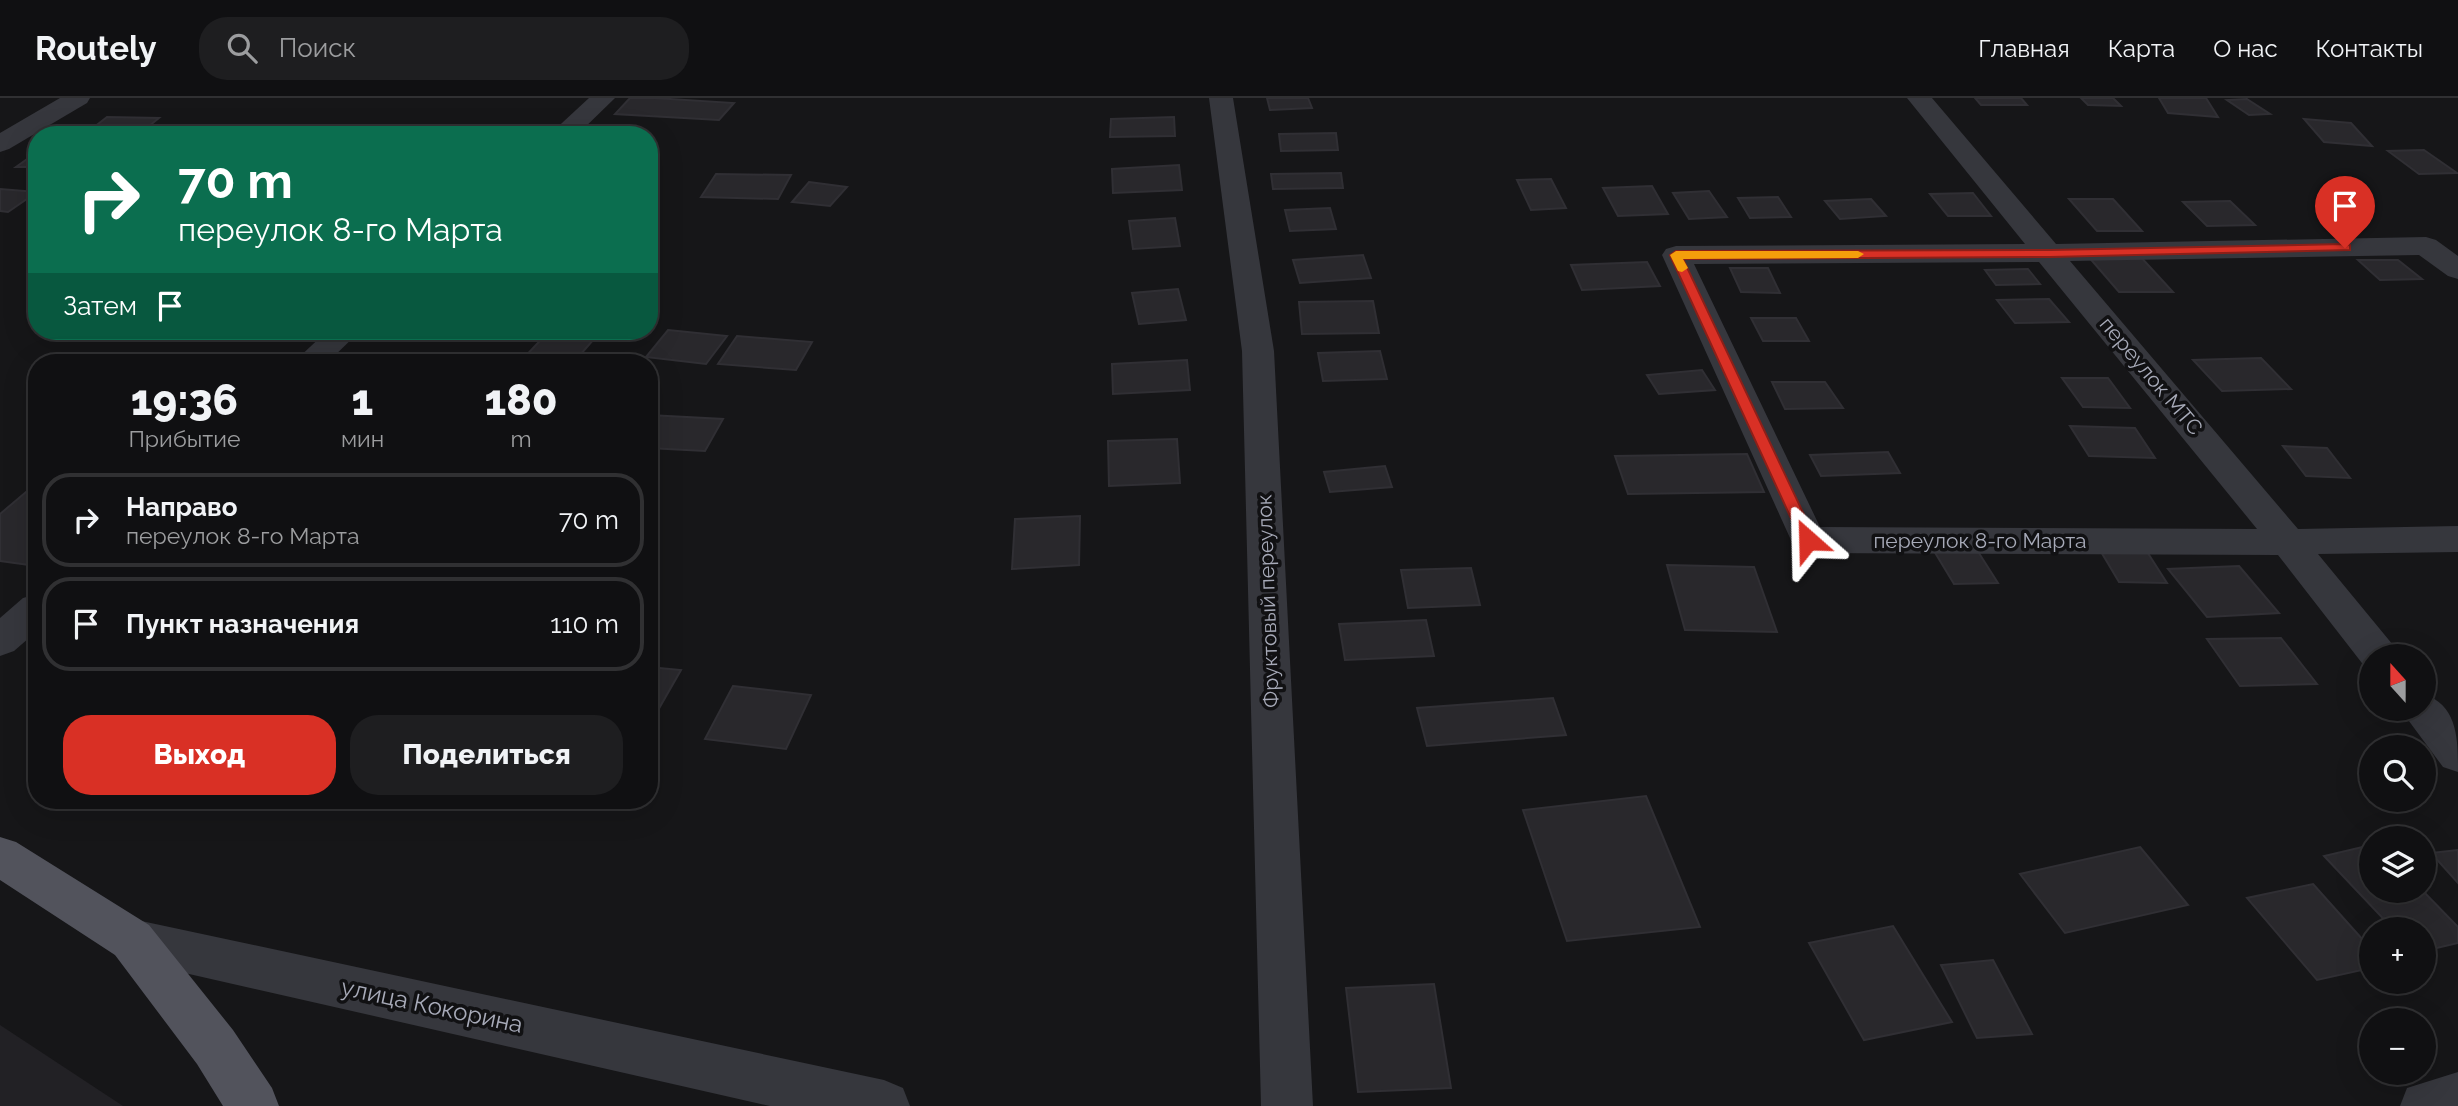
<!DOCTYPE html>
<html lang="ru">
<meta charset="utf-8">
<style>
:root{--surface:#101012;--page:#1e1e20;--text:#f1f3f6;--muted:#9c9d9f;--line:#303032;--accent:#d93025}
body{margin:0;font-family:Raleway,sans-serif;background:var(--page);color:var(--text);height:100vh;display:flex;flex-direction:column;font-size:26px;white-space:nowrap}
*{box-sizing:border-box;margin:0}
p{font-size:23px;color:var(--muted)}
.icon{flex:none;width:38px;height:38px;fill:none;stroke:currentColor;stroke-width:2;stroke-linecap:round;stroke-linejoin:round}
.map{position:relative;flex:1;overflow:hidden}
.side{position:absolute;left:28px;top:256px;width:630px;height:455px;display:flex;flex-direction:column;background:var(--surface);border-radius:28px;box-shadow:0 7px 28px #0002,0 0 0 2px var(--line)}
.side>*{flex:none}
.hud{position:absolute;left:28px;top:28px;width:630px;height:214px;border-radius:28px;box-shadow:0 7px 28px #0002,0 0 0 2px var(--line);background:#0b6e4f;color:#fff;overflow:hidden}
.needle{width:46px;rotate:339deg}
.controls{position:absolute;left:2359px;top:546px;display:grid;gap:14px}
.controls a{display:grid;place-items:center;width:77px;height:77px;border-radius:50%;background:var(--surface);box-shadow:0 7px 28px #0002,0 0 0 2px var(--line);font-size:35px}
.pin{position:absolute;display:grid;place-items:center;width:60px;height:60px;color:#fff;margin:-72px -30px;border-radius:50% 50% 50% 0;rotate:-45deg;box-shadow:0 0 7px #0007}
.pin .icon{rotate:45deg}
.me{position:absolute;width:77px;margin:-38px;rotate:335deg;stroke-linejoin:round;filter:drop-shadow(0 0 5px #0008)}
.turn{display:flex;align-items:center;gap:24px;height:147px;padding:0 35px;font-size:32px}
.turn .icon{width:91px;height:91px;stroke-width:2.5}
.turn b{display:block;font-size:49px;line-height:60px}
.then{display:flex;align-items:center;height:66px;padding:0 35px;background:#0003;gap:14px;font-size:26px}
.eta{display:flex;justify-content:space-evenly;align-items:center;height:119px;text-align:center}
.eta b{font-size:42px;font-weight:800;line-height:49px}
.cta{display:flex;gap:14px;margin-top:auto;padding:14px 35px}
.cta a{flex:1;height:80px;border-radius:28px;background:var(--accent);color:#fff;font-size:28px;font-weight:800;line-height:80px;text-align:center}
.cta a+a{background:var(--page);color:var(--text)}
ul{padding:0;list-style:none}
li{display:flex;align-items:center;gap:21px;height:94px;margin:0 14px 10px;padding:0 21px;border:4px solid var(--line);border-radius:28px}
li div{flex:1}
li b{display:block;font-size:26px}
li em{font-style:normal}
header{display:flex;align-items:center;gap:42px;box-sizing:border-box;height:98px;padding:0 35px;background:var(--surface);border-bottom:2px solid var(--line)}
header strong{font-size:33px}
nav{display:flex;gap:38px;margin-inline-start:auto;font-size:24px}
.search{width:490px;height:63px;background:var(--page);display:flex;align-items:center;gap:18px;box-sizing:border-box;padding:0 24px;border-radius:28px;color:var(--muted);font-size:26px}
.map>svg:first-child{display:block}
.built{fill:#222125}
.building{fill:#29282c;stroke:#302f34;stroke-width:2}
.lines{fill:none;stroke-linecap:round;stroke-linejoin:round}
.minor{fill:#36373d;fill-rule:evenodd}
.major{fill:#52535c;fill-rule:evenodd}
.route{fill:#d93025;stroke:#8d1f18;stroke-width:2}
.slow{fill:#f59e0b}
.labels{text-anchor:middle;stroke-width:7;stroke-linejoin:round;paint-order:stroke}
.street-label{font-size:21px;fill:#a7aab8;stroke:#111113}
.near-street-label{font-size:24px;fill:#a7aab8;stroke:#111113}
</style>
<header>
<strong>Routely</strong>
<div class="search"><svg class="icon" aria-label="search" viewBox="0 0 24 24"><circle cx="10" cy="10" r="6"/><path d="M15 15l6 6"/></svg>Поиск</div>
<nav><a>Главная</a><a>Карта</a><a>О нас</a><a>Контакты</a></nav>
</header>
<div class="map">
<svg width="2458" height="1008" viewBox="0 0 2458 1008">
<rect width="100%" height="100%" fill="#161618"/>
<!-- built -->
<path class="built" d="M0 927 123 1008H0Z"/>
<!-- building -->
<g class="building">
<path d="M630 0H654L734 5 719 22 615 16Z"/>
<path d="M1267 0H1308L1312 10 1270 12Z"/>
<path d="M1975 0H2021L2027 7H1981Z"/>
<path d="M2081 0H2113L2121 8 2088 7Z"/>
<path d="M2159 0H2206L2218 19 2168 15Z"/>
<path d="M2247 1 2270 16 2249 17 2227 2Z"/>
<path d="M107 19 159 20 138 37H84Z"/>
<path d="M1174 19 1175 38 1110 39 1111 21Z"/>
<path d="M2304 21 2351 25 2372 48 2324 44Z"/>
<path d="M1336 35 1338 52 1281 53 1279 36Z"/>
<path d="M2424 52 2457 75 2419 76 2388 53Z"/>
<path d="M37 54V69H16Z"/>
<path d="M1179 67 1182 92 1113 95 1112 71Z"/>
<path d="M1341 75 1343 90 1273 91 1271 76Z"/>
<path d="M716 76 791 77 778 101 701 99Z"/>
<path d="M1551 81 1566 110 1531 112 1517 82Z"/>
<path d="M809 84 847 89 830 108 792 104Z"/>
<path d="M1652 88 1668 116 1618 118 1603 90Z"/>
<path d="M0 91 37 94 8 114 0 113Z"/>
<path d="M1709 93 1727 119 1689 121 1673 95Z"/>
<path d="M1973 95 1991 118H1948L1930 96Z"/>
<path d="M1778 99 1791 119 1750 120 1738 100Z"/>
<path d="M1871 101 1886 118 1840 121 1825 103Z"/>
<path d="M2069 101H2113L2142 133H2097Z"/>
<path d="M2230 103 2255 127 2207 128 2183 104Z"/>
<path d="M1330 110 1336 131 1290 133 1285 112Z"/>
<path d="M1175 120 1180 148 1133 151 1129 123Z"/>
<path d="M1363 157 1371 180 1300 185 1293 162Z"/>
<path d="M2087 157H2139L2173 194H2119Z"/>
<path d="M2358 162H2398L2422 181 2380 182Z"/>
<path d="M1647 164 1660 188 1582 192 1571 167Z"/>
<path d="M1730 170H1768L1780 195 1741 194Z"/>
<path d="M2028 171 2040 186 1996 187 1985 172Z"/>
<path d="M1178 191 1186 222 1139 226 1132 195Z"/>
<path d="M2049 201 2069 224 2015 225 1997 202Z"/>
<path d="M1373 203 1379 235 1302 236 1299 204Z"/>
<path d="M1751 220H1796L1809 243H1763Z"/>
<path d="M668 232 727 238 706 266 646 259Z"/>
<path d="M549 233H601L574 264H520Z"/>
<path d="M737 238 812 244 796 272 718 266Z"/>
<path d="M1380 253 1387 281 1323 283 1318 255Z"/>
<path d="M2261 260 2291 291 2222 293 2193 262Z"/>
<path d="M1187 262 1190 292 1113 296 1112 266Z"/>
<path d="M1702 272 1715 292 1659 296 1647 277Z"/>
<path d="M2062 280H2108L2130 310 2083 309Z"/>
<path d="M1772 284H1825L1843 310 1785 311Z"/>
<path d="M649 317 723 321 705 353 649 350Z"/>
<path d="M2070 328 2135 330 2155 360 2089 358Z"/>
<path d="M1177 341 1180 385 1109 388 1108 343Z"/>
<path d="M2283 348 2327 350 2350 380 2306 378Z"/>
<path d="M1888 354 1900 375 1821 378 1810 357Z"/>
<path d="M1747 356 1764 394 1628 396 1615 358Z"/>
<path d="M1385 368 1392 389 1330 394 1324 374Z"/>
<path d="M32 389H37V468L0 463V416Z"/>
<path d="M1080 418 1079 467 1012 471 1015 421Z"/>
<path d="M2097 447 2144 449 2167 485 2119 484Z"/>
<path d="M1977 452 1998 485 1954 486 1934 453Z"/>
<path d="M1667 467 1754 469 1777 534 1685 532Z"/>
<path d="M2239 468 2279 515 2207 519 2168 471Z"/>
<path d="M1471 470 1480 507 1408 510 1401 472Z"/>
<path d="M1426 522 1434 558 1345 562 1339 526Z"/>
<path d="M2281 540 2317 586 2240 588 2207 541Z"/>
<path d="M649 569 681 572 649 628Z"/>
<path d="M733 588 811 597 786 651 705 641Z"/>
<path d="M1553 600 1566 637 1427 648 1417 610Z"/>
<path d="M1646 698 1700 829 1567 843 1523 712Z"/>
<path d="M2371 747V793H2423L2458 829V845L2424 853V831H2393L2324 758Z"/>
<path d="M2140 749 2188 807 2065 835 2020 776Z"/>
<path d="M2458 752V785L2431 755Z"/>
<path d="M2313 786 2371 851V870L2317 882 2247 800Z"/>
<path d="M1893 828 1952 924 1864 942 1809 845Z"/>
<path d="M1993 862 2032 936 1977 940 1941 867Z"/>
<path d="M1434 886 1451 990 1358 994 1346 890Z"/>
</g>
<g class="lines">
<!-- minor -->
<g class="minor">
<path d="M60 0H90L87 5 9 51 0 54V35Z"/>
<path d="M589 0H615L577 37H549Z"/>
<path d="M1209 0H1233L1274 253 1313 1008H1261L1242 253Z"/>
<path d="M1907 0H1932L2056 146 2426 139 2436 142 2458 158V181L2448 178 2419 157 2070 163 2298 431 2458 428V454L2318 456 2393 547 2399 558H2371V571L2365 569 2278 457 1808 455 1795 451 1662 157 1666 151 1676 148 2025 146ZM2039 164 2257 431 1820 429 1694 166Z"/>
<path d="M327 233H360L328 264H294Z"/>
<path d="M37 496V533L14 553 0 558V520L23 500Z"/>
<path d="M2424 596C2458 608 2458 641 2458 674L2443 669 2400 611H2424Z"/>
<path d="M132 821 884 982 903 990 910 1008H770L132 863 115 857 108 842 115 827Z"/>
<path d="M2458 974V1008H2400L2407 990Z"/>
</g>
<!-- major -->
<path class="major" d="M0 739 16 744 149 827 233 932 272 990 279 1008H223L197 966 115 857 0 782Z"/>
</g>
<!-- route -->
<path class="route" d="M2345 146 2350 147V152L2050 159 1683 161 1816 442 1808 447 1801 442 1670 157 1676 153 2050 152Z"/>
<!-- slow -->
<path class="slow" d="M1676 153H1858L1864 156 1858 160 1683 161 1688 170 1682 174 1678 173 1670 157Z"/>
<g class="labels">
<!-- street labels -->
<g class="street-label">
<text transform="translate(2151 278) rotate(50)" y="7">переулок МТС</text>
<text x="1980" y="450">переулок 8-го Марта</text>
<text transform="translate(1268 503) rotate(-92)" y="7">Фруктовый переулок</text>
</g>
<!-- near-street labels -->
<g class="near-street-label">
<text transform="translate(432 908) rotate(12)" y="8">улица Кокорина</text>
</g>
</g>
</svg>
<div class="controls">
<a><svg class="needle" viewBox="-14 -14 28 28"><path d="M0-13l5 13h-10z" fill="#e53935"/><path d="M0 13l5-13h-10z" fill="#9c9d9f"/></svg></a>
<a><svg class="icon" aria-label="search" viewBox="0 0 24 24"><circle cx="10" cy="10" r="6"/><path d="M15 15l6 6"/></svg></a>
<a><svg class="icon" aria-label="layers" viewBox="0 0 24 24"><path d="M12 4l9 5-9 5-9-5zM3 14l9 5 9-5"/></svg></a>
<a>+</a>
<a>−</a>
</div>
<div class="pin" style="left:2345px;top:150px;background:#d93025"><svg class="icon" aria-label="arrive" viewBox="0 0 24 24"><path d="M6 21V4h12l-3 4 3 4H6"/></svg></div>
<svg class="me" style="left:1808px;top:442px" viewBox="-20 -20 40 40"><path d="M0-17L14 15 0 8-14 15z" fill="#d93025" stroke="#fff" stroke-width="4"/></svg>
<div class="hud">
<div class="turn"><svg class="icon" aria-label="right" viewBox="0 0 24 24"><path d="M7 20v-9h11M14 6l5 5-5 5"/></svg><div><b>70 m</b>переулок 8-го Марта</div></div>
<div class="then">Затем<svg class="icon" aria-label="arrive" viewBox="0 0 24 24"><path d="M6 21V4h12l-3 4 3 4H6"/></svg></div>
</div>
<section class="side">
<div class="eta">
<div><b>19:36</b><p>Прибытие</p></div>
<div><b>1</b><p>мин</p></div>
<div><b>180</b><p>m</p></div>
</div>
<ul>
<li><svg class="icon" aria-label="right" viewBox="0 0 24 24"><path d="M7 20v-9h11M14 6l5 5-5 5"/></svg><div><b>Направо</b><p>переулок 8-го Марта</p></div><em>70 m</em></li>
<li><svg class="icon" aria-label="arrive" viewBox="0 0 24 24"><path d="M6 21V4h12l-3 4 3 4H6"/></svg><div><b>Пункт назначения</b></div><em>110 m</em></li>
</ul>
<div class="cta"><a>Выход</a><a>Поделиться</a></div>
</section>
</div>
